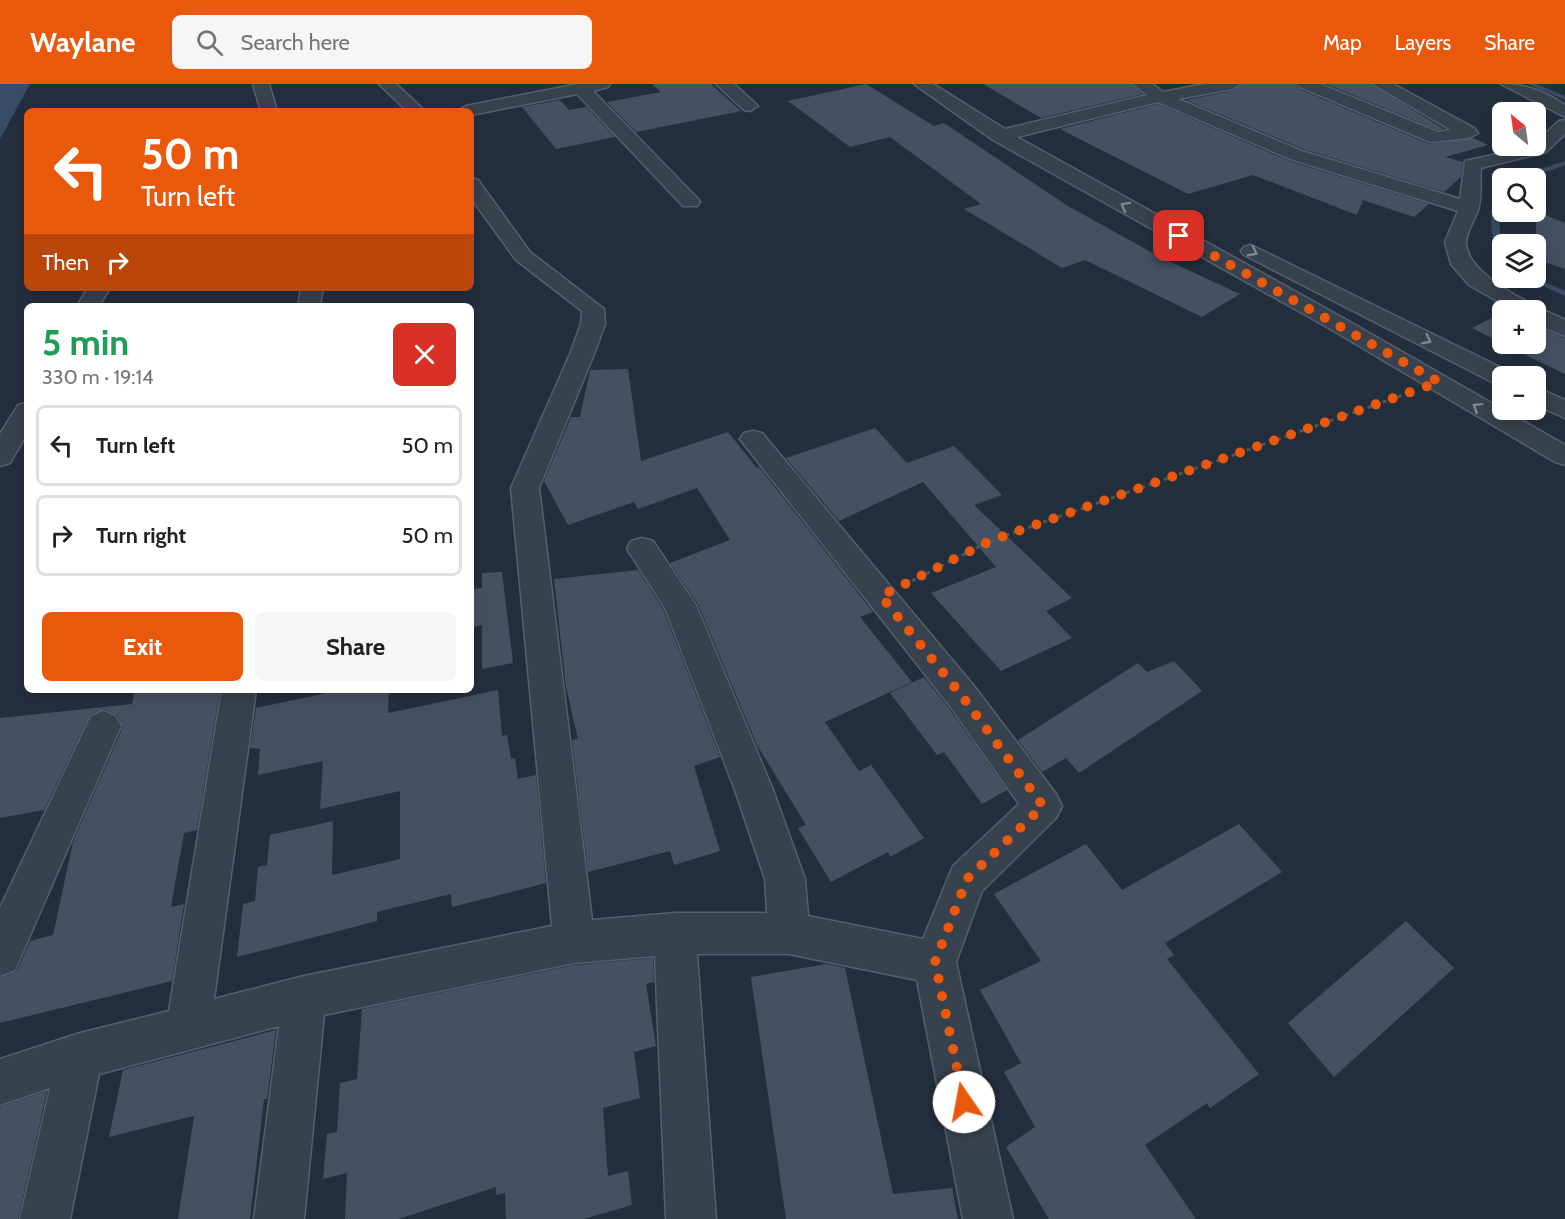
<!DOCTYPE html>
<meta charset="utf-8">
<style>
:root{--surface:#fff;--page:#f6f6f6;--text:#202124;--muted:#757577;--line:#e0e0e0;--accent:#ea580c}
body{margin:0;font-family:Cabin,sans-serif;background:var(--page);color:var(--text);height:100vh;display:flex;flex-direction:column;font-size:22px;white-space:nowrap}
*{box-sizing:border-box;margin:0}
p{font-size:20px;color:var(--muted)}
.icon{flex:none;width:33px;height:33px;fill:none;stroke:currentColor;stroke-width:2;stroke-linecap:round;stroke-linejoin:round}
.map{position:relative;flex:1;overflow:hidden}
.panel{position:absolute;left:24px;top:219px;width:450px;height:390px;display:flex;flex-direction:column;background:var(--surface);border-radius:9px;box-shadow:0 3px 15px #0003}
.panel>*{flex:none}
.hud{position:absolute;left:24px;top:24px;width:450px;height:183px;border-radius:9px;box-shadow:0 3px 15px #0003;background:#ea580c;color:#fff;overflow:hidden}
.needle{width:39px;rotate:331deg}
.tools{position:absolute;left:1492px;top:18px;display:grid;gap:12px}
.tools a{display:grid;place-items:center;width:54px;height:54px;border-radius:9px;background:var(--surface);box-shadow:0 3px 15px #0003;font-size:30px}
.pin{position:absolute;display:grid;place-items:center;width:51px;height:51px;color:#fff;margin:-26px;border-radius:12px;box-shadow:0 3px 9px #0006}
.me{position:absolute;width:66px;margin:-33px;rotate:348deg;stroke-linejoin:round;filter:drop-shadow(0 0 4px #0008)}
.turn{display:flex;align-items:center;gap:21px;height:126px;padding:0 18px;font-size:27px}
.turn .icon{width:78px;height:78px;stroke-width:2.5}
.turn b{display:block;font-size:42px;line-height:51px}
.then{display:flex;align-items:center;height:57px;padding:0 18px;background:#0003;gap:12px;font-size:22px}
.round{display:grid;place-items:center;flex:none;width:63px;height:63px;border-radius:9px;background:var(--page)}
.overview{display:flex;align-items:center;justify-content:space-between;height:102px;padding:0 18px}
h1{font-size:36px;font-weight:800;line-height:45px;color:#1e9e55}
.action{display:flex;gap:12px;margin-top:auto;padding:12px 18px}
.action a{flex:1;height:69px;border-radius:9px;background:var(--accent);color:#fff;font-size:24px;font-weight:800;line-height:69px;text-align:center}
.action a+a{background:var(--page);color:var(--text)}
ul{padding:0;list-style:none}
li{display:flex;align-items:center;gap:18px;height:81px;margin:0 12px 9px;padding:0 6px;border:3px solid var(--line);border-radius:9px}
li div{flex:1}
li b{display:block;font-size:22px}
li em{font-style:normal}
header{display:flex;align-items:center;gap:36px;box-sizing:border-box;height:84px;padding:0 30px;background:var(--accent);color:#fff}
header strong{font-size:28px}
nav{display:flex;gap:33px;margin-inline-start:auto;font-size:21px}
.search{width:420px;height:54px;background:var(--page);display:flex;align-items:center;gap:15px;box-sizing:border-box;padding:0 21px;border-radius:9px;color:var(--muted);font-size:22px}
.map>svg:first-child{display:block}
.water{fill:#394c67}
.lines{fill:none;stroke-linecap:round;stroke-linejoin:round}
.stream{fill:#394c67;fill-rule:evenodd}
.building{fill:#455162}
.minor-casing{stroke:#565f6c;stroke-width:3}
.path{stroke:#44595c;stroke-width:3;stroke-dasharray:4 4;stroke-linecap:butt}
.minor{fill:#38414e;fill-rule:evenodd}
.oneway{stroke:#7c8592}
.route{stroke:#ea580c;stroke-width:10;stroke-dasharray:0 18}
</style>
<header>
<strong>Waylane</strong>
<div class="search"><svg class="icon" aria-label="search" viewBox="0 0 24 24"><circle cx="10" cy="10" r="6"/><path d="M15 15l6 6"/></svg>Search here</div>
<nav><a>Map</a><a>Layers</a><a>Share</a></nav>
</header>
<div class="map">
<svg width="1565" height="1135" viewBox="0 0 1565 1135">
<rect width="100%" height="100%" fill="#242f3e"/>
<!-- water -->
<path class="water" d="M0 0H30L0 55Z"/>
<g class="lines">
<!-- stream -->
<g class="stream">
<path d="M1528 0H1536L1565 12V16Z"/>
<path d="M1565 77V81L1549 87 1499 96V136L1503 175H1500C1486 152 1493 120 1493 95L1504 91 1547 83Z"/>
<path d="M1526 194H1535L1565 207V212Z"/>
</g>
</g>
<!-- building -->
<g class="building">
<path d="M652 0H711L741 27 636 48 607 18 661 8Z"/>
<path d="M866 0 934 42 944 39 1068 122 1160 173 1240 210 1202 233 1085 176 1062 184 964 125 981 120 890 53 850 63 788 17Z"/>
<path d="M983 0H1131L1142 10 1041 34Z"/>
<path d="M1242 0H1296L1299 5 1429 60 1473 54 1488 61 1445 73 1463 78 1461 93 1444 108 1303 65 1186 16 1232 7Z"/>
<path d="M1326 0H1371L1444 45 1438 46Z"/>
<path d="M560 16 569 26 586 23 615 53 556 65 522 23Z"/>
<path d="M1158 20 1289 77 1429 120 1414 133 1363 116 1357 131 1253 91 1188 110 1060 45Z"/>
<path d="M1536 127 1565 139V185L1536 175Z"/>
<path d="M1503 228V260L1472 244Z"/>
<path d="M1536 242 1565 254V290L1503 260H1536Z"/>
<path d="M628 285 641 377 728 348 757 384 759 383 873 528 860 533 912 598 825 638 859 687 871 681 924 754 890 773 888 768 831 798 798 744 806 741 757 661 698 520 670 479 730 456 697 404 638 425 634 418 568 441 544 397 571 333H580L590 286Z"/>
<path d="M875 344 907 379 954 362 1002 411 974 421 1072 514 1046 527 1072 554 1001 587 931 509 996 483 923 398 839 437 786 374Z"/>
<path d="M638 486 663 525 720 673 694 682 720 767 674 781 670 767 588 788 572 656 578 655 566 603 554 495Z"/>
<path d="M502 488 513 579 482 585V541L471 544V505L482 504V489Z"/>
<path d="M1174 577 1202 607 1079 689 1066 674 1042 688 1018 656 1138 579 1147 588Z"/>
<path d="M924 593 948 623 1007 706 982 720 944 668 937 671 890 609Z"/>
<path d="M151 606H220L197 746 184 749 171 823 184 820 172 897 0 939V894L17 887 30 857 53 851 73 758 123 643 117 631 104 625 90 630 44 726 0 734V634L132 620 134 609Z"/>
<path d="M341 606H389L388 629 498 606 502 652 507 651 511 675 515 674 518 695 536 691 546 799 452 823 451 810 377 828V837L237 873 243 820 255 817 258 783 267 781 270 751 333 737 332 791 400 775V707L320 725 323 677 258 691 260 665 250 664 256 624Z"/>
<path d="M1239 740 1282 788 1165 859 1174 871 1167 875 1259 990 1210 1024 1207 1019 1145 1061 1196 1135H1049L1006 1063 1035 1043 1004 988 1021 979 980 906 1041 877 994 810 1086 760 1122 806Z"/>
<path d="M1406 837 1454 884 1334 993 1288 939Z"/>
<path d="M653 874 654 898 646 900 656 962 634 968 640 1014 603 1024 608 1092 628 1087 632 1121 584 1135H506L505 1109 496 1111V1103L399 1135H345L347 1089 323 1095 327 1050 337 1048 340 999 357 995 362 925 574 881Z"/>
<path d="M826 880 845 884 893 1110 952 1104 958 1135H786L751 893Z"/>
<path d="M276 946 267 1015H264L250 1135H178L194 1032 109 1053 123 986Z"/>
<path d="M47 1007 18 1135H0V1023Z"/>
</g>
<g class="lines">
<!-- minor casing -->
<g class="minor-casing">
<g id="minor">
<path d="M253 0H269L277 27H261Z"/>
<path d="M379 0H396L425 27H407Z"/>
<path d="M578 0H610L608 3 593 7 697 114 700 118 697 122H683L577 10 471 31V27H458L466 22Z"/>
<path d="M716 0H734L758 22 750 27 744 26Z"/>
<path d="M914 0H933L1005 45 1147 11 1133 0H1152L1163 8 1205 0H1240L1232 5 1178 15 1302 67 1460 115 1465 77 1536 62V58L1559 37 1565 36V50L1546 68 1481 84C1480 97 1482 113 1478 126 1475 136 1465 150 1466 160 1469 194 1538 223 1565 236V252L1536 240V226H1513L1469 201 1451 180 1445 158 1458 127 1290 75 1158 18 1017 53 1343 234 1565 361V381L1555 378 1327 243 993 56Z"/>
<path d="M1298 0H1320L1438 48 1451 46 1373 0H1393L1474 44 1478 49 1469 54 1430 58 1300 3Z"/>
<path d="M1501 0C1525 0 1544 7 1565 21V33Z"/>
<path d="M471 94 478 96 530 168 604 225 605 240 594 270 539 404 592 836 675 829H767L765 795 735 706 665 524 627 465 631 457 642 454 653 457 696 521 773 706 805 795 808 832 923 855 953 782 1019 720 950 622 740 355 744 349 753 347 762 349 974 602 1056 710 1062 722 1056 734 982 807 956 878 1013 1135H963L917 896 789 870H697L716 1135H666L655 872 574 879 324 931 304 1135H254L279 942 99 990 70 1135H20L50 1004 0 1021V975L80 949 169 927 222 606H256L214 915 304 892 552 842 511 404 570 270 581 240 582 227 516 176 471 114Z"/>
<path d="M1251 161 1512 289 1514 292H1503V301L1494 299 1244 171 1241 167 1244 163Z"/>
<path d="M88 204H110L99 222H77Z"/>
<path d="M301 204H323L320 222H298Z"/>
<path d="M1536 303 1565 316V334L1536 321Z"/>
<path d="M27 319V350L10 379 0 382V350L18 321Z"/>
<path d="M103 627 115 632 121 642 15 886 0 892V824L91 632Z"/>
</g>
</g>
<!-- path -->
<path class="path" d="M912 497 990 457 1403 311"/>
<!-- minor -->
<use href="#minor" class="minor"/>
</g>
<!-- one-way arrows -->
<defs><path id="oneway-chevron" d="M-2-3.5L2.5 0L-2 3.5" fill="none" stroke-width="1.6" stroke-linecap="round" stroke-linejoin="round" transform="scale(1.5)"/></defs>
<g class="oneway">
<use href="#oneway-chevron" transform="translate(1125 122) rotate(-151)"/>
<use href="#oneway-chevron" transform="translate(1253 168) rotate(28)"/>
<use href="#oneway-chevron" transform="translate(1427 256) rotate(27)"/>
<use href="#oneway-chevron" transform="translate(1477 323) rotate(-148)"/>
</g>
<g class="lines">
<!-- route -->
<path class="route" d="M964 1018 935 878 967 795 1043 722 962 612 881 512 990 457 1439 298 1179 152"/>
</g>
</svg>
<div class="tools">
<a><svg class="needle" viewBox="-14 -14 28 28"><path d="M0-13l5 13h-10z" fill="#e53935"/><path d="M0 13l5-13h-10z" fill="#757577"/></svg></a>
<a><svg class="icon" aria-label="search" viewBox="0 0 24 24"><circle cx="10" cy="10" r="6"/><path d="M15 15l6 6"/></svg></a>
<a><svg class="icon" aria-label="layers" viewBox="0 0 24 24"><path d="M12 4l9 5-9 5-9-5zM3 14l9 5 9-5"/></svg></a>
<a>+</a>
<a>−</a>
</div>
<div class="pin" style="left:1179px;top:152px;background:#d93025"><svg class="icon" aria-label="arrive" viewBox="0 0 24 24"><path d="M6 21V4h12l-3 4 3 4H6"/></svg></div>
<svg class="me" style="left:964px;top:1018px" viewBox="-20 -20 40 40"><circle r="19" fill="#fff"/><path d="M0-13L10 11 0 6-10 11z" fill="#ea580c"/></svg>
<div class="hud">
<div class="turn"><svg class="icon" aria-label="left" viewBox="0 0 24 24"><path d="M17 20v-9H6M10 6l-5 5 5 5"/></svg><div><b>50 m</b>Turn left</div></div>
<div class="then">Then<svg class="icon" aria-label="right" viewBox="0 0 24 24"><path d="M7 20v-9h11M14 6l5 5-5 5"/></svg></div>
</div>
<section class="panel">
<div class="overview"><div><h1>5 min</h1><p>330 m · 19:14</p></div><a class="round" style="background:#d93025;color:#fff"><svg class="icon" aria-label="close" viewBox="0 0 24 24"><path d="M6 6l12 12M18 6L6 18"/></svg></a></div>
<ul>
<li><svg class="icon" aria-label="left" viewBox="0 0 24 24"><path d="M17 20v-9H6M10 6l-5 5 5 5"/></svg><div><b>Turn left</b></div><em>50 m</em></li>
<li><svg class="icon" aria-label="right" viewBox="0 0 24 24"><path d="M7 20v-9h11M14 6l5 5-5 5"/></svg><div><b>Turn right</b></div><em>50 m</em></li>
</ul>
<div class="action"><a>Exit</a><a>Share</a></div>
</section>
</div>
